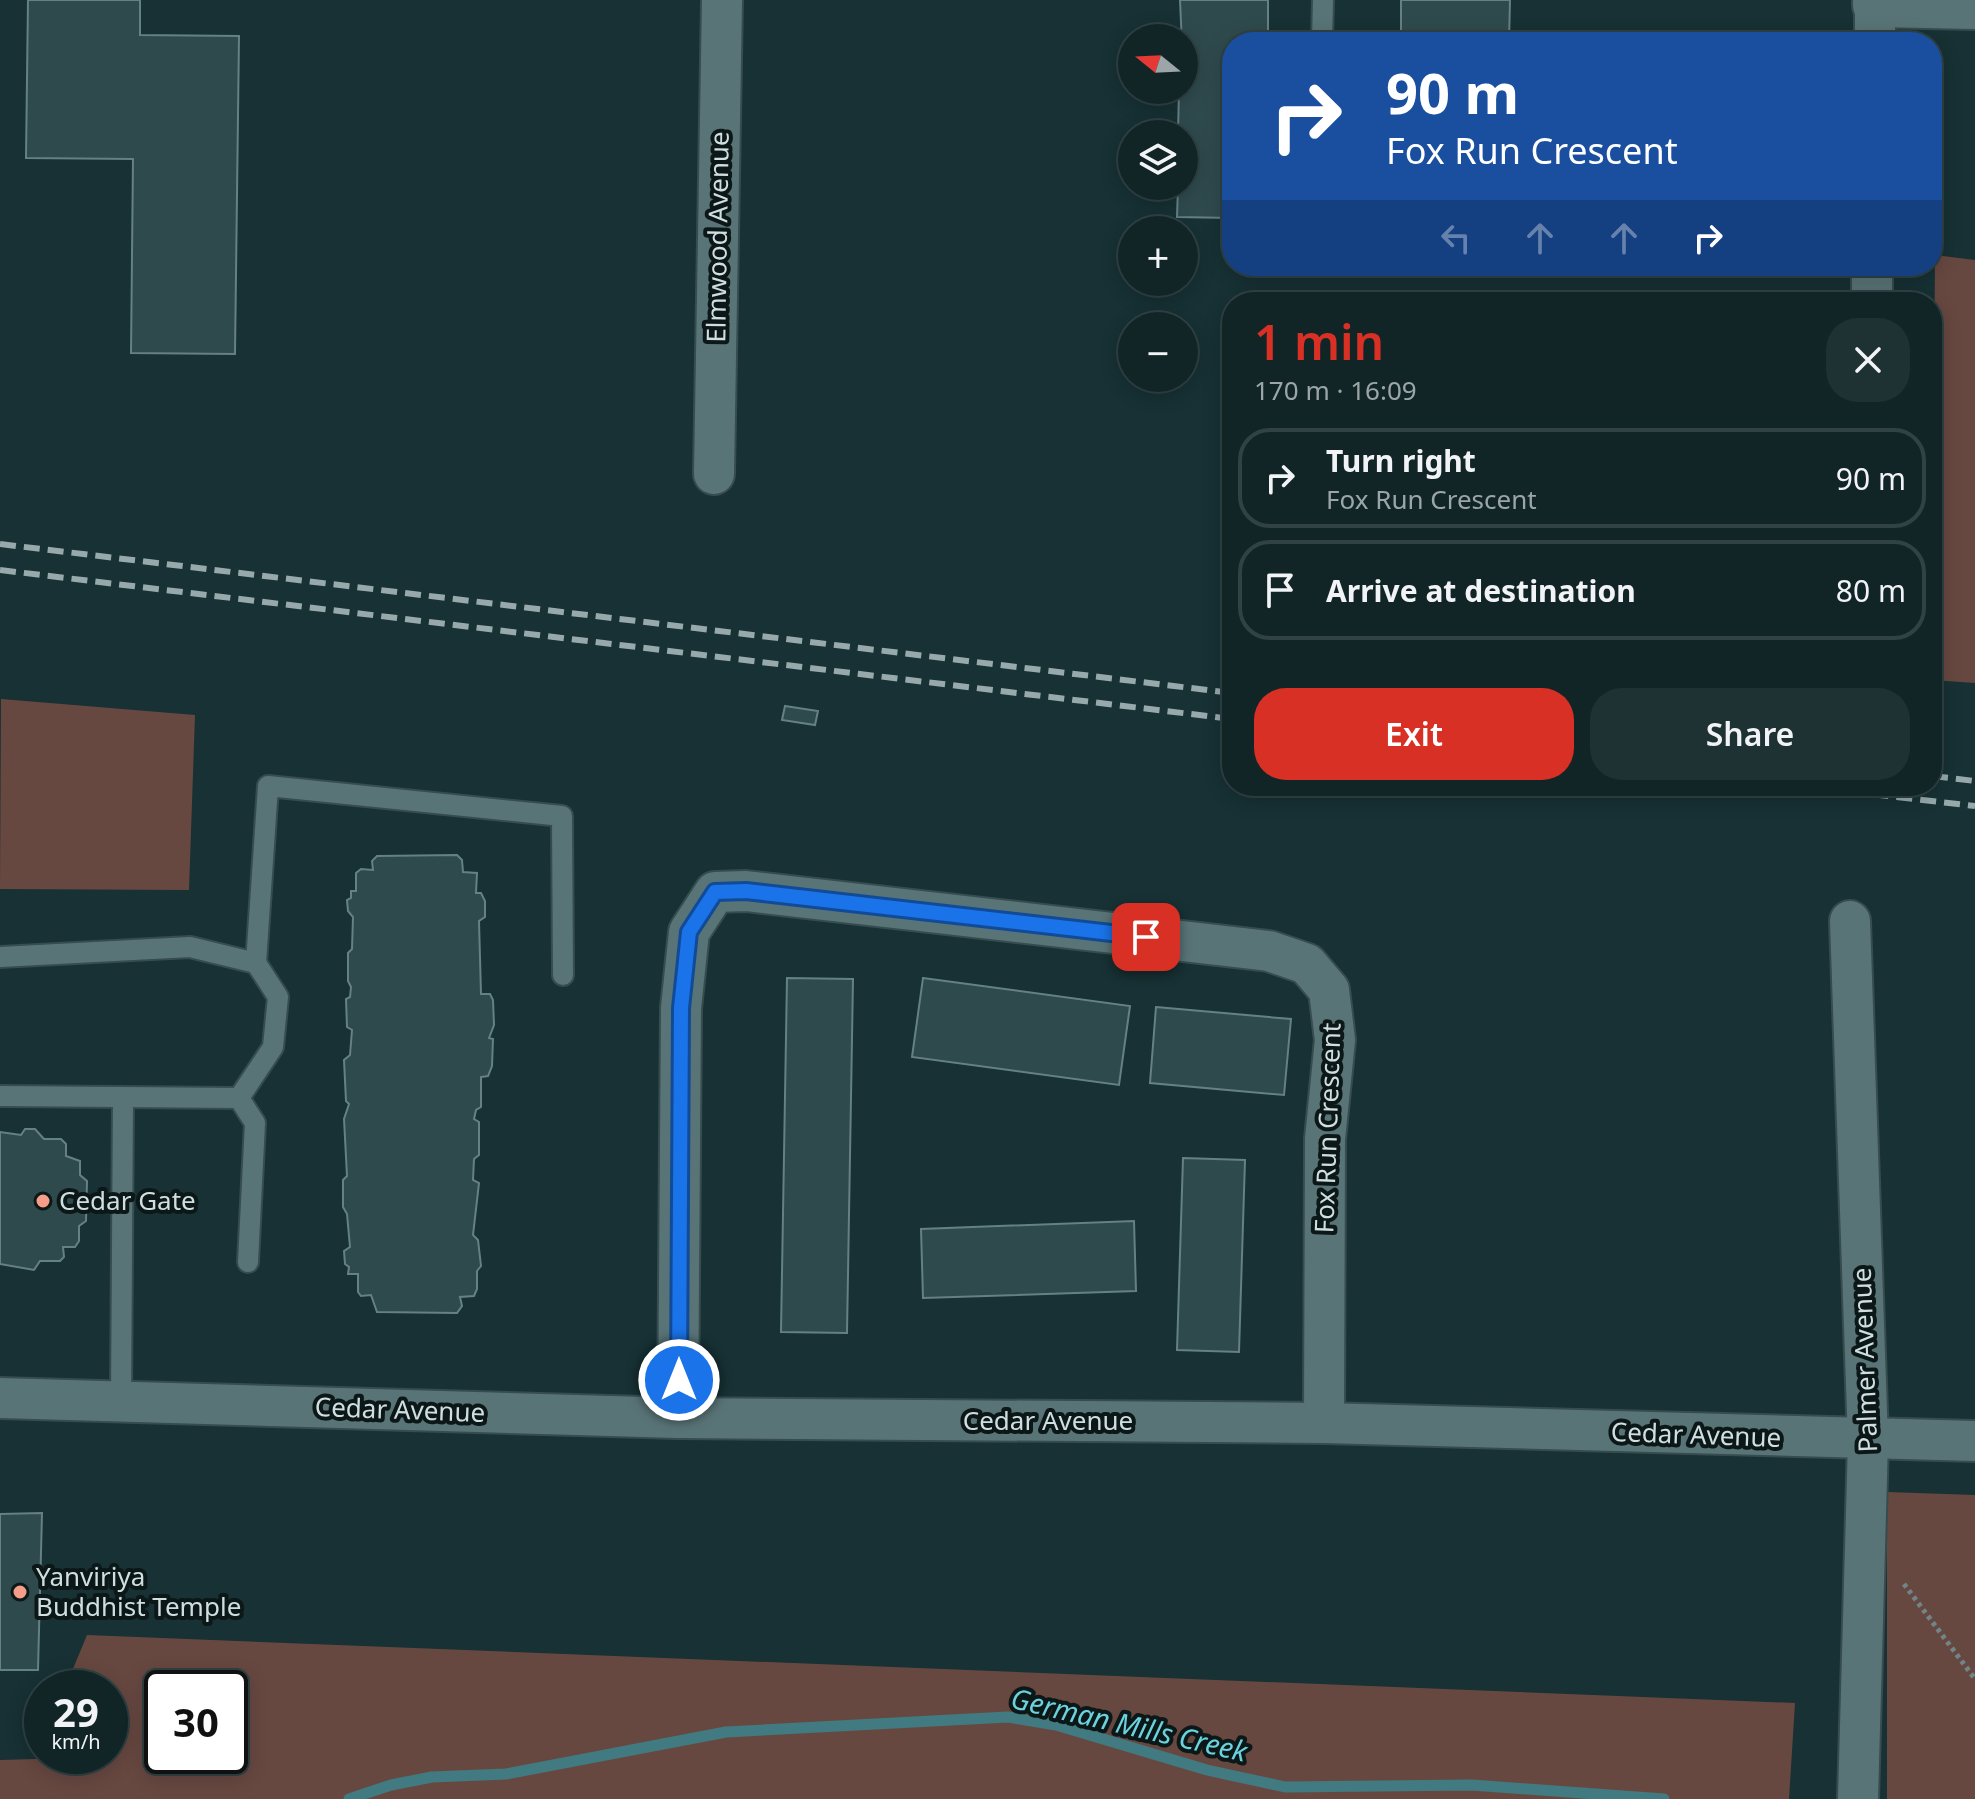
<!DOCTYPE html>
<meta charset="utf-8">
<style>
:root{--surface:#112527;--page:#1e3133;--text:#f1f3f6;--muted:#9ca5a7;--line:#304244;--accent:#d93025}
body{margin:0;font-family:"Noto Sans",sans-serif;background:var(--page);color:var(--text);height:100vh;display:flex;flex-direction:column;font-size:30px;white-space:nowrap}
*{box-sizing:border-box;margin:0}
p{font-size:26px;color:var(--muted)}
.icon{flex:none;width:44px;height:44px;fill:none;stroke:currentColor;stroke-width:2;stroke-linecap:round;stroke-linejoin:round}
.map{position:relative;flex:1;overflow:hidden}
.side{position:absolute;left:1222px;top:292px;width:720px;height:504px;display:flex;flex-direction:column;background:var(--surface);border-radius:32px;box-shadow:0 4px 20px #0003,0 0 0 2px var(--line)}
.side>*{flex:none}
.top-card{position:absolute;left:1222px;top:32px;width:720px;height:244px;border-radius:32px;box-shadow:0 4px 20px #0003,0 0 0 2px var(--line);background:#1a4fa0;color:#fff;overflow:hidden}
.needle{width:52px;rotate:288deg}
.controls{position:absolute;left:1118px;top:24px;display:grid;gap:16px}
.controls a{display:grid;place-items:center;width:80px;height:80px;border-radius:50%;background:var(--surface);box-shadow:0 4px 20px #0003,0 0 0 2px var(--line);font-size:40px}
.speed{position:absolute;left:24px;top:1670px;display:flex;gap:16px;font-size:40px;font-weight:700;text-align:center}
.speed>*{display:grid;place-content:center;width:104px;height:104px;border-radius:50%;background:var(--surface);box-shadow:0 4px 20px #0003,0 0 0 2px var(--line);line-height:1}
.speed small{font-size:20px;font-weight:400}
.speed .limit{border:4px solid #111;border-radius:12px;background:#fff;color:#111}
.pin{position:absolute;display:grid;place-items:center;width:68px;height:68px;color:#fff;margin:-34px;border-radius:16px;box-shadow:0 4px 12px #0006}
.me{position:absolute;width:88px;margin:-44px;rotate:0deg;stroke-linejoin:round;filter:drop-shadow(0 0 6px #0008)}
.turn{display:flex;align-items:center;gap:28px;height:168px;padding:0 32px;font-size:36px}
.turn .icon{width:104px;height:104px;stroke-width:2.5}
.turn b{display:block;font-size:56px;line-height:68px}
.lanes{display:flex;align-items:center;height:76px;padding:0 32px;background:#0003;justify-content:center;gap:40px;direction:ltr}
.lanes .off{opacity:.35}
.round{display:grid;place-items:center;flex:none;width:84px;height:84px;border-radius:32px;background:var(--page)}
.overview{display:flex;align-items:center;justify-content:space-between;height:136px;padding:0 32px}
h1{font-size:48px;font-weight:600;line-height:60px;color:var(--accent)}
.cta{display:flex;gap:16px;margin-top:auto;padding:16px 32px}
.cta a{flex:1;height:92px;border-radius:32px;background:var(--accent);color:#fff;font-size:32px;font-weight:600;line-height:92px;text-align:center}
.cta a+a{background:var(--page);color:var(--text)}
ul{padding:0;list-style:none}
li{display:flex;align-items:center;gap:24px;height:100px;margin:0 16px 12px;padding:0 16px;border:4px solid var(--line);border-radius:32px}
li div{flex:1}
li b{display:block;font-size:30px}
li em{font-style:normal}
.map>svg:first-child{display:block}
.green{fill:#674841;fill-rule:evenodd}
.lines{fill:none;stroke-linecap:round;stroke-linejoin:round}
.stream{stroke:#417b81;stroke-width:11}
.building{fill:#2f4a4d;stroke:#658185;stroke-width:2}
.service-casing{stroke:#364c4f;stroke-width:24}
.minor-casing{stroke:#364c4f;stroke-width:44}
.tertiary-casing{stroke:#364c4f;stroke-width:48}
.path{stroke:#718588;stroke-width:5;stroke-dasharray:4 4;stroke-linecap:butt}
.service{stroke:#597477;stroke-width:20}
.minor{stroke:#597477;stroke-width:40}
.tertiary{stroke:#597477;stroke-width:44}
.rail{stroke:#97a9ab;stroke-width:6;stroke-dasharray:16 8;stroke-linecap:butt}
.route-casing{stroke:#114b97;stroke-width:20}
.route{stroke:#1a73e8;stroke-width:14}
.poi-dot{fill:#f49e89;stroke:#0c1718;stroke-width:3}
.labels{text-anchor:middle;stroke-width:8;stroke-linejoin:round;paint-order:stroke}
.street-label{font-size:26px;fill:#cfdee0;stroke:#0c1718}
.poi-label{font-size:26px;fill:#cfdee0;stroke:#0c1718;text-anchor:start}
.water-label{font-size:28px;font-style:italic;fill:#6bd2de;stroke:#0c1718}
</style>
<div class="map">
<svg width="1975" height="1799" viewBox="0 0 1975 1799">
<rect width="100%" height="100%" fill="#173134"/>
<!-- green -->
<g class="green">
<path d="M1935 255 1975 260V683L1932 680Z"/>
<path d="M1 699 195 715 189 890 0 889Z"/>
<path d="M1887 1492 1975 1495V1799H1887Z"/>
<path d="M87 1635 1795 1703 1789 1799H0V1760L36 1759 42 1744V1756H110V1688H65ZM162 1688H230V1756H162Z"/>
</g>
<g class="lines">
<!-- stream -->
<path class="stream" d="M349 1799 391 1785 432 1777 506 1774 726 1732 1008 1717 1056 1725 1207 1770 1285 1787 1472 1785 1664 1799"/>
</g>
<!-- building -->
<g class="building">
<path d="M28 0H140V35L239 36 235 354 131 353 133 159 26 158Z"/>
<path d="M1180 0H1268V42H1232V218L1177 217 1178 186H1184V134H1178L1179 90H1184Z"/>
<path d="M1401 0H1510L1509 42H1401Z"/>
<path d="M785 706 818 711 815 725 782 720Z"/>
<path d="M457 855 462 860 463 872 477 873 476 893H481L485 901V917L479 921 481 994H490L493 1000 494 1025 489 1038 493 1039 492 1066 488 1076 481 1077V1107L476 1110 474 1119 479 1122V1155L474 1159 473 1180 479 1183 473 1235 478 1240 481 1266 477 1271V1289L474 1296 460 1297 462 1306 457 1313 377 1312 371 1295 361 1296 358 1292V1274H348L349 1267 345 1264 344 1251 350 1247 347 1214 343 1207V1180L347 1176 344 1119 349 1104 346 1101 344 1060 350 1055 352 1030 347 1027 346 999 350 997 351 987 348 981V953L352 949 353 917 348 911 347 900 351 898V891H356V873L361 869 373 870 372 861 377 856Z"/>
<path d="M787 978 853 979 847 1333 781 1332Z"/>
<path d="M923 978 1130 1006 1119 1085 912 1057Z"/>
<path d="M1156 1007 1291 1019 1284 1095 1150 1083Z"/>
<path d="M25 1129H35L44 1139H61L66 1144V1156L80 1161V1175L87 1181 86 1221 79 1226V1241L75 1247H63L64 1257 60 1261H40L34 1270 0 1264V1132L21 1135Z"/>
<path d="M1183 1158 1245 1160 1239 1352 1177 1350Z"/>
<path d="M1134 1221 1136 1291 923 1298 921 1229Z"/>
<path d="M42 1513 38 1670H0V1514Z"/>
</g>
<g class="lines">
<!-- service casing -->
<g class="service-casing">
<g id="service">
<path d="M1322 42 1323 0"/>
<path d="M0 957 190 947 256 963"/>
<path d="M0 1096 239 1098"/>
<path d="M239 1098 273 1047 278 997 256 963 268 786 562 816 563 975"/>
<path d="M239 1098 255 1123 248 1262"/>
<path d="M121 1401 123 1097"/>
</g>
</g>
<!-- minor casing -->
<g class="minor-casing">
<g id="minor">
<path d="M1875 42V5"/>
<path d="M1872 302V266"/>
<path d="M714 474 722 0"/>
<path d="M1850 921 1868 1441 1858 1799"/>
<path d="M0 1398 678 1418 1324 1423 1975 1441"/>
<path d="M678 1418 681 1008 689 932 715 892 746 891 1269 951 1307 964 1329 990 1335 1040 1325 1139 1324 1423"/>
</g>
</g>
<!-- tertiary casing -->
<g class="tertiary-casing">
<path id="tertiary" d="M1875 0V5L1975 7"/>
</g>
<!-- path -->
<path class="path" d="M1904 1584 1975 1679"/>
<!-- service -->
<use href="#service" class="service"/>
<!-- minor -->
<use href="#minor" class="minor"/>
<!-- tertiary -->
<use href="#tertiary" class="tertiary"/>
<!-- rail -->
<g class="rail">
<path d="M0 544 1232 693"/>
<path d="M0 570 1232 719"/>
<path d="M1932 776 1975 781"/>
<path d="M1801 786 1975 806"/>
</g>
</g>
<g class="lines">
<!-- route casing -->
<g class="route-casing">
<path id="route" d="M679 1380 681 1008 689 932 715 892 746 891 1146 937"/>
</g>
<!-- route -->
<use href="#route" class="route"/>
</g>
<!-- markers -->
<g class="poi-dot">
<circle cx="43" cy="1201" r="8"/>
<circle cx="20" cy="1592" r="8"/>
</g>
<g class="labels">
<!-- street labels -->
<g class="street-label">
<text transform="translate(718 237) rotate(-89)" y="9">Elmwood Avenue</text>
<text transform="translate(1328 1128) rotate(-88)" y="9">Fox Run Crescent</text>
<text transform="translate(1865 1360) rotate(-92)" y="9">Palmer Avenue</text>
<text transform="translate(400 1410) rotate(2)" y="9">Cedar Avenue</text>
<text x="1048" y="1430">Cedar Avenue</text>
<text transform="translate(1696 1435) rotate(2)" y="9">Cedar Avenue</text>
</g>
<!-- poi labels -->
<g class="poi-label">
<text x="59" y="1210">Cedar Gate</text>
<text x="36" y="1586">Yanviriya<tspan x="36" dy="30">Buddhist Temple</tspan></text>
</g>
<!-- water labels -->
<g class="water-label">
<text transform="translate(1129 1725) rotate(13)" y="10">German Mills Creek</text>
</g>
</g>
</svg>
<div class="controls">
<a><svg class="needle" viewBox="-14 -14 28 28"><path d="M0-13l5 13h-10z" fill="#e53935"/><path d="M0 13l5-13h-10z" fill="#9ca5a7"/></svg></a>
<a><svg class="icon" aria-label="layers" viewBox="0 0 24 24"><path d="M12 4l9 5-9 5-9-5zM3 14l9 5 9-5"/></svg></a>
<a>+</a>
<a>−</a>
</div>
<div class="speed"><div>29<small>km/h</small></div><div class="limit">30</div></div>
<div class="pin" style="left:1146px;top:937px;background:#d93025"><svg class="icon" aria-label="arrive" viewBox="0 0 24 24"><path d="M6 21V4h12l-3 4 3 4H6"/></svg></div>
<svg class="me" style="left:679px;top:1380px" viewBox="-20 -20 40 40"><circle r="17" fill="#1a73e8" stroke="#fff" stroke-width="3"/><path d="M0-11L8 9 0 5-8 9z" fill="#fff"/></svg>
<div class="top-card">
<div class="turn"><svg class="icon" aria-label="right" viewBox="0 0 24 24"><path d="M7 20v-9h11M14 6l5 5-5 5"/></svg><div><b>90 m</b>Fox Run Crescent</div></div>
<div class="lanes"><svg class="icon off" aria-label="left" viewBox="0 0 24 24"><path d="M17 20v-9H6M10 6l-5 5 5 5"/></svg><svg class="icon off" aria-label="ahead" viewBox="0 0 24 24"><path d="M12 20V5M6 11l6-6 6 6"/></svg><svg class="icon off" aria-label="ahead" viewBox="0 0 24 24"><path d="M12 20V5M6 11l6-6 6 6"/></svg><svg class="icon" aria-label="right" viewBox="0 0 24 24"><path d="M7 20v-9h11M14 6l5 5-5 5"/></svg></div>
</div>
<section class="side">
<div class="overview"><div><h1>1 min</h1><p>170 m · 16:09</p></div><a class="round"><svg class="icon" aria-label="close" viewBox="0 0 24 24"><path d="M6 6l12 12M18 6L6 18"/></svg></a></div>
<ul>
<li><svg class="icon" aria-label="right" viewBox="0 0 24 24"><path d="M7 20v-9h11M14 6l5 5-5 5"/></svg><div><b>Turn right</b><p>Fox Run Crescent</p></div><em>90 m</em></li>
<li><svg class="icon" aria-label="arrive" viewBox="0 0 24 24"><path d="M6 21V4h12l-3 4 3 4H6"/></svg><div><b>Arrive at destination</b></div><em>80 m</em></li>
</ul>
<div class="cta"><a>Exit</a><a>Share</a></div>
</section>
</div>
